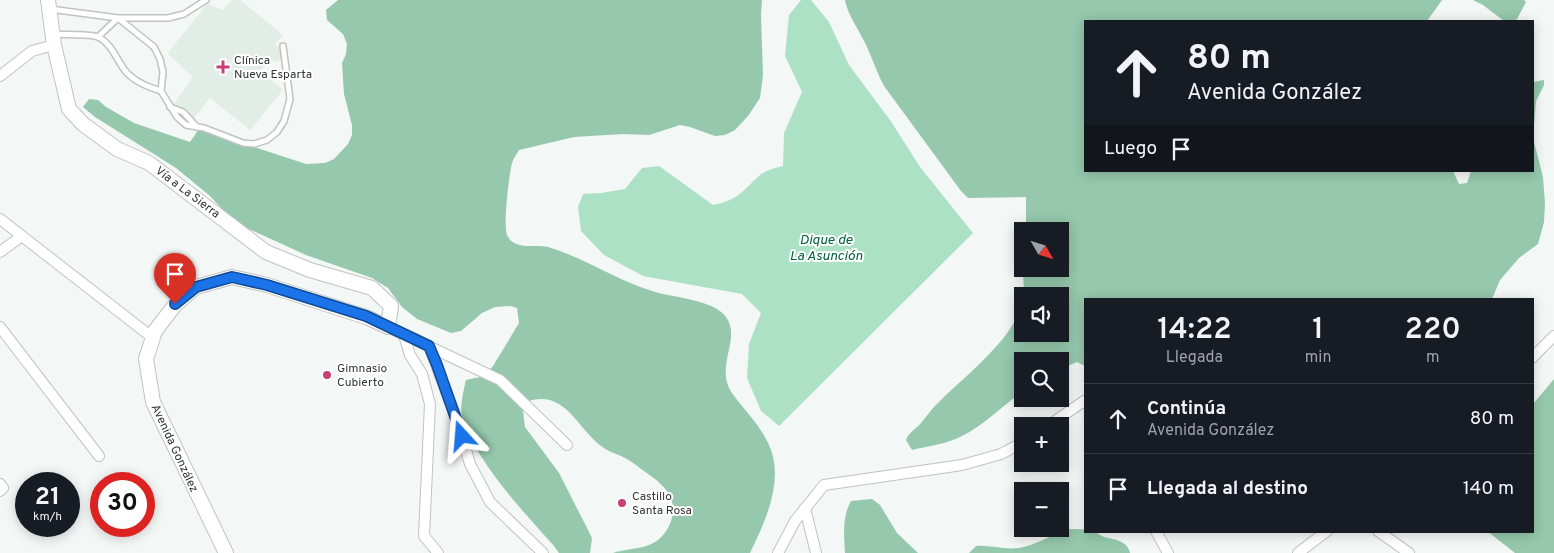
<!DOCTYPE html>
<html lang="es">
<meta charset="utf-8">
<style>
:root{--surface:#171b24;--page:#242831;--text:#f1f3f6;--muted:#9ea1a6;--line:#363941}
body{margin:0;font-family:Overpass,sans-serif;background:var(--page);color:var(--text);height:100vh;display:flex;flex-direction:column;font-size:19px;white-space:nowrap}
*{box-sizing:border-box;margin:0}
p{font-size:16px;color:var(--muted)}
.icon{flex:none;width:28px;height:28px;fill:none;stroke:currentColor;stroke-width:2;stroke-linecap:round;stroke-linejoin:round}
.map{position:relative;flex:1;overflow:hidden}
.details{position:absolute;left:1084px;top:298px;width:450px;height:235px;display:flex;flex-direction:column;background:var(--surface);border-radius:0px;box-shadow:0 2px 12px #0003}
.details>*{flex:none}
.banner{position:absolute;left:1084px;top:20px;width:450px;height:152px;border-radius:0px;box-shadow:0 2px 12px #0003;background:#171b24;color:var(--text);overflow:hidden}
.needle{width:32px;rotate:129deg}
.controls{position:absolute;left:1014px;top:222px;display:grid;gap:10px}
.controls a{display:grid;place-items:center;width:55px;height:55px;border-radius:0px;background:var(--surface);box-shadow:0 2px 12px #0003;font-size:25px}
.speed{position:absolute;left:15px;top:472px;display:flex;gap:10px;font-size:25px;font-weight:700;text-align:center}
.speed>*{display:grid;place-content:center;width:65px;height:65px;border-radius:50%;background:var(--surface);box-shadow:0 2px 12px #0003;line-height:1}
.speed small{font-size:12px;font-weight:400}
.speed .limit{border:8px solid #d22;background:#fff;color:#111}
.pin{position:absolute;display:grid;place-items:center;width:42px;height:42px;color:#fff;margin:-51px -21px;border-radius:50% 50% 50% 0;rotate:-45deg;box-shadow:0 0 5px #0007}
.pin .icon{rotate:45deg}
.me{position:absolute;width:55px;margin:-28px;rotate:341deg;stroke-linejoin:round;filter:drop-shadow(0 0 4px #0008)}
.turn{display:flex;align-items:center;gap:18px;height:105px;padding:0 20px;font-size:22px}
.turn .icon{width:65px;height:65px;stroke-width:2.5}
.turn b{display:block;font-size:35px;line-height:42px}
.then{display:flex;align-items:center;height:48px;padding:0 20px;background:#0003;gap:10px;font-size:19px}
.eta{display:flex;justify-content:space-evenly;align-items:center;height:85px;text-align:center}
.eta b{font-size:30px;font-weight:600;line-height:35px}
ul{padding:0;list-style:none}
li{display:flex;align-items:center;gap:15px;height:70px;padding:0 20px;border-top:1px solid var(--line)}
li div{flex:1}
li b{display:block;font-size:19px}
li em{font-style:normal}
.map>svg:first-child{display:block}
.built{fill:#e1ede6}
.forest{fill:#95c8ad}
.water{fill:#ade1c5}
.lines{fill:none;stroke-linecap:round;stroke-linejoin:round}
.lane-casing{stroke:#bfc4c1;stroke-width:8}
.street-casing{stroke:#bfc4c1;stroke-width:12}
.secondary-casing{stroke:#bfc4c1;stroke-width:16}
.lane{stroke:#fff;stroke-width:5}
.street{stroke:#fff;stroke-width:10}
.secondary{stroke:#fff;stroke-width:14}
.route-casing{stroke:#114b97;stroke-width:12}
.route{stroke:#1a73e8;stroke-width:9}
.poi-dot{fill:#c93f78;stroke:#fff;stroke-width:2}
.labels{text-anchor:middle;stroke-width:4;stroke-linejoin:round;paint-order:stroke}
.poi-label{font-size:12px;fill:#323433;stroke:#fff;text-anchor:start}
.street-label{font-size:12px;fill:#323433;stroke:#fff}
.water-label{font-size:14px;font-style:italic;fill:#00603e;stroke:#fff}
</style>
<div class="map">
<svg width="1554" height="553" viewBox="0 0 1554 553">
<rect width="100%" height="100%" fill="#f3f7f5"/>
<!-- built -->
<path class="built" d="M232 0H240L283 35 275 44 285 53 278 62 270 59 260 71 283 90 250 130 210 98 193 119 174 104 193 77 168 54 171 49 207 4 223 10Z"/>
<!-- forest -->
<g class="forest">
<path d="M338 0H762L761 15 763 75 760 98 748 116 735 130 725 135 715 136 690 127 680 125 649 135 623 134 574 137 519 150C517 154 513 159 512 163 509 176 503 223 507 235 514 251 535 244 548 247 585 258 616 280 652 291 673 298 713 299 726 317 742 338 714 367 732 393 744 410 761 426 769 445 785 480 765 522 750 553H613C634 546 656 552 669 526 682 498 662 483 641 469 636 465 631 461 625 458 618 454 608 452 601 446 576 427 565 388 525 402L523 411 525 427 559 473 585 524 592 538 590 553H559L554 546C527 516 500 487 479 453 473 443 466 433 463 422 459 409 463 393 466 380L485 376 493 366 519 323 517 308 511 306 495 307 482 313 461 331 451 333 417 319 402 307 388 288 372 278 306 255 240 225 226 213 210 196 176 168 95 117 83 107 89 99 98 100 106 107 134 123 190 142 199 129 306 164 325 163 334 159 348 144 352 135V125L344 94 342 63 346 54 347 44 343 34 327 20 326 10Z"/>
<path d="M845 0H1442L1427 21H1085V171H1453L1459 184 1467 183 1471 171H1532L1533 82 1544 80V85L1536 101 1533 138 1543 177 1545 203 1544 222 1538 244 1519 258 1500 280 1492 299H1085V366L1077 362 1060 369V361H1022V392C1002 406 984 425 962 436 947 444 928 446 912 450L906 440C909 432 916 429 921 423 927 416 932 408 939 402 965 376 1014 339 1022 303V334H1060V296H1024L1023 269H1060V231H1026V197L968 198 961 191 884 86C876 71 871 54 863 39 856 25 848 15 845 0Z"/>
<path d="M1473 0H1524L1526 2 1516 21H1504L1483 5Z"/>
<path d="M1554 379V553H1515L1487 531H1532L1533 404Z"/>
<path d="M872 499 880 505 897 533 918 553H845C844 534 842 517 851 501Z"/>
<path d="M1070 529C1078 529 1086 529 1093 531 1097 532 1100 536 1104 537 1114 539 1128 541 1130 553H969L976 546C990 545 1004 550 1019 548 1037 545 1052 534 1070 529Z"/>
</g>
<!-- water -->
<path class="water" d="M801 0H811L829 22 849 65 890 120 920 167 973 233 779 426 761 411 747 378 749 344 761 313 742 294 643 276 604 255 581 231 578 207 583 194 601 193 625 189 642 168 659 166 713 205C739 200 742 191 760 175 766 170 775 168 783 166L784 133 802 92 785 56 789 15Z"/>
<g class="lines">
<!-- lane casing -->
<g class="lane-casing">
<g id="lane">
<path d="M50 9 118 18 154 47 160 59 163 72 161 91 177 117 186 125 204 128 243 143 254 144 267 140 277 132 284 121 290 99 283 46"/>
<path d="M55 34C64 35 91 34 98 37 113 44 117 62 127 73 137 83 149 87 161 91"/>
<path d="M98 37 118 18H168L184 14 206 0"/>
<path d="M170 107 183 112 197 127"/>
</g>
</g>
<!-- street casing -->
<g class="street-casing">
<g id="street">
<path d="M0 76 32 51 54 45"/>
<path d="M0 219 153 338"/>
<path d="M0 252 22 236"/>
<path d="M0 327 99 456"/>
<path d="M388 327 500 380 567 445"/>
<path d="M404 335 410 355 422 374 430 404 424 536 438 553"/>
<path d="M429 346 458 423 470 464 490 502 543 553"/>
<path d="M1532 358 1554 336"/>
<path d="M1048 426 1084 401 1085 403"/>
<path d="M0 484 3 488 0 491"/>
<path d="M805 508 816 553"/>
<path d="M1156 531 1168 553"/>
<path d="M1378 531 1409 553"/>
<path d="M778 553 795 521 824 485 962 465 1001 454 1022 443"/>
<path d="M1298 553 1327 531"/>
</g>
</g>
<!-- secondary casing -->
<g class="secondary-casing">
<path id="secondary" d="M48 0 54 45 69 109 83 124 117 149 149 163 266 252 310 270 372 288 391 306 388 327 366 317 267 285 232 277 196 287 175 305 155 331 146 359 153 402 226 553"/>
</g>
<!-- lane -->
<use href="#lane" class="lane"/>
<!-- street -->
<use href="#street" class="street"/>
<!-- secondary -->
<use href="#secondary" class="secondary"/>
</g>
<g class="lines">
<!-- route casing -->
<g class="route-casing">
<path id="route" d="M175 304 196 287 232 277 267 285 366 316 429 346 437 365 462 436"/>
</g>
<!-- route -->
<use href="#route" class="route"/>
</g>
<!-- markers -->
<g class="poi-dot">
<path d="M220.5 59.5h5v5h5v5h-5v5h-5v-5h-5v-5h5z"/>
<circle cx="327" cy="375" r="5"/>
<circle cx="622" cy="503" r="5"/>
</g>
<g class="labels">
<!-- poi labels -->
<g class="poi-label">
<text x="234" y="64">Clínica<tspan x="234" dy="14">Nueva Esparta</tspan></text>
<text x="337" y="372">Gimnasio<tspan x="337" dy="14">Cubierto</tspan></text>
<text x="632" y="500">Castillo<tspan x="632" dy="14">Santa Rosa</tspan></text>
</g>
<!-- street labels -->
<g class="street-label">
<text transform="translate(188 192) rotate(37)" y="4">Vía a La Sierra</text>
<text transform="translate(175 448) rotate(65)" y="4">Avenida González</text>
</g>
<!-- water labels -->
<g class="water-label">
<text x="826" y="244">Dique de<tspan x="826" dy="16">La Asunción</tspan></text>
</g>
</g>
</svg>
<div class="controls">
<a><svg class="needle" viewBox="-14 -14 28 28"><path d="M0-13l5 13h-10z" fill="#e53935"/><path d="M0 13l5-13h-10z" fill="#9ea1a6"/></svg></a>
<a><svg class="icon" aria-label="sound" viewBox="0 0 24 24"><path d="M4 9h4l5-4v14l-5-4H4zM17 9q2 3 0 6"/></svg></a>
<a><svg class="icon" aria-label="search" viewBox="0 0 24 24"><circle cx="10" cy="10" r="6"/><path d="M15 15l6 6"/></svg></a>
<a>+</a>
<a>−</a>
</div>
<div class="speed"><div>21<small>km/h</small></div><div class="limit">30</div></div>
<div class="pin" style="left:175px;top:304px;background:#d93025"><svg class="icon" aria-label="arrive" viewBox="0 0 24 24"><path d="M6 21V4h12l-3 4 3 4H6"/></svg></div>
<svg class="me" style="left:462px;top:436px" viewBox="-20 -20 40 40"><path d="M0-17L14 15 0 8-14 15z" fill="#1a73e8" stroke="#fff" stroke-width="4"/></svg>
<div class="banner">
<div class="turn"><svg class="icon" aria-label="ahead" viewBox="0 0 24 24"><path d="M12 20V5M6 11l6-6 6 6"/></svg><div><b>80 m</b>Avenida González</div></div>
<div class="then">Luego<svg class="icon" aria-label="arrive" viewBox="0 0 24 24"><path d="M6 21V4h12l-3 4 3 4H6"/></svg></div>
</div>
<section class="details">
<div class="eta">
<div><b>14:22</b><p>Llegada</p></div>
<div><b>1</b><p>min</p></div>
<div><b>220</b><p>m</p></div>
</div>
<ul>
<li><svg class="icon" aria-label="ahead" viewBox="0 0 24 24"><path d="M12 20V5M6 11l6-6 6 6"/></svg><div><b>Continúa</b><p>Avenida González</p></div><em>80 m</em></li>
<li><svg class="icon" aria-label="arrive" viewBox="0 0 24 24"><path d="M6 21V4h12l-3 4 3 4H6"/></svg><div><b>Llegada al destino</b></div><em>140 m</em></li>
</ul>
</section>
</div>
